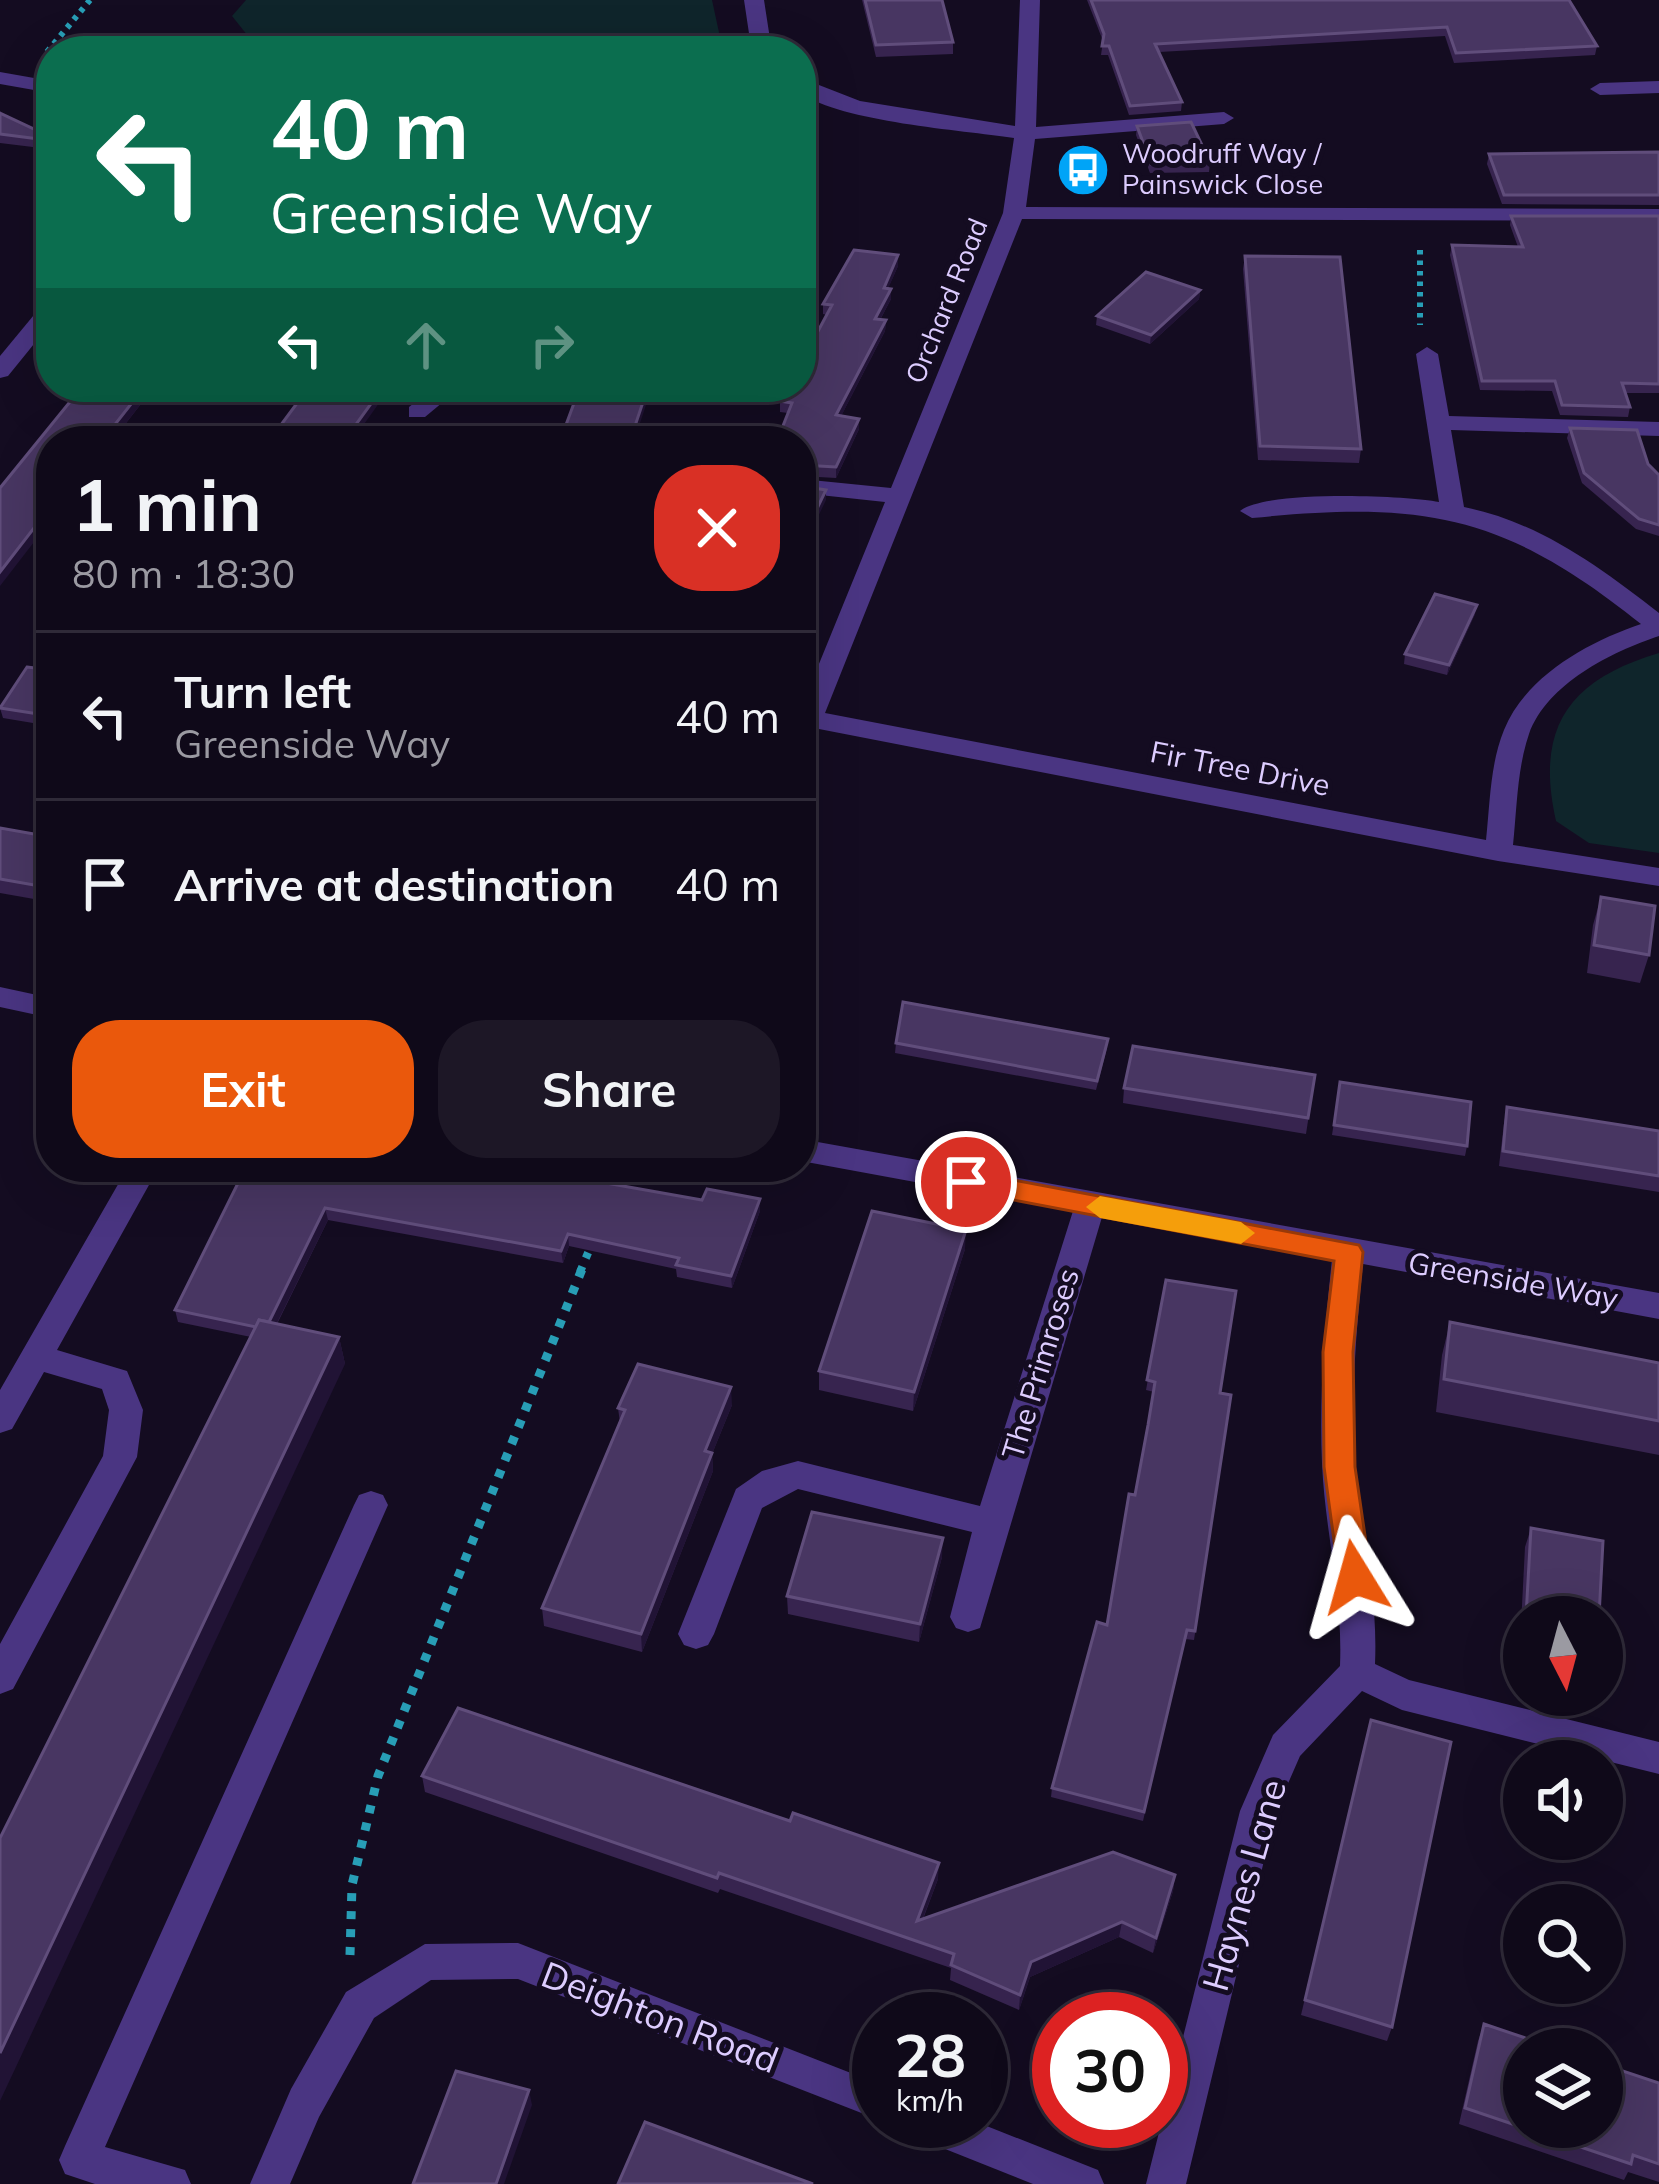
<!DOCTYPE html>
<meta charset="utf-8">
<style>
:root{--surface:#0f0919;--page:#1d1726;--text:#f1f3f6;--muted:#9b9aa2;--line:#2f2a38;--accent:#ea580c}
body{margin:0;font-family:Mulish,sans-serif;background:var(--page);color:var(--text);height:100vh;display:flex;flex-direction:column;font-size:45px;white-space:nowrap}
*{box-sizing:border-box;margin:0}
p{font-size:39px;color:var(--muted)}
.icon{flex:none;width:66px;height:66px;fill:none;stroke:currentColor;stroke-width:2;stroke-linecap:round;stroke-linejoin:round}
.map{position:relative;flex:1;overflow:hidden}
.details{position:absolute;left:36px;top:426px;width:780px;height:756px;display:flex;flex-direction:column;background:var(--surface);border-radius:48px;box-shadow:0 12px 48px #0002,0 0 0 3px var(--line)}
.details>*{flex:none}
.hud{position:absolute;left:36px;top:36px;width:780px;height:366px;border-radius:48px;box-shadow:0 12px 48px #0002,0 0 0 3px var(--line);background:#0b6e4f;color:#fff;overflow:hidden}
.needle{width:78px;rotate:174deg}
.buttons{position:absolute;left:1503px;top:1596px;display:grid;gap:24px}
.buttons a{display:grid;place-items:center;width:120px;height:120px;border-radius:50%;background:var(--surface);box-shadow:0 12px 48px #0002,0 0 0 3px var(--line);font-size:60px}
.speed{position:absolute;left:852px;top:1992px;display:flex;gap:24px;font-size:60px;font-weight:700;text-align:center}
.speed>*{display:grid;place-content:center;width:156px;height:156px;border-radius:50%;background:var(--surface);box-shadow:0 12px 48px #0002,0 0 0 3px var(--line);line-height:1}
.speed small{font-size:30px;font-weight:400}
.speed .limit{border:18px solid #d22;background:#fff;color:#111}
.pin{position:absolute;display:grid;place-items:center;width:102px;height:102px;color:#fff;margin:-51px;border:6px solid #fff;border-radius:50%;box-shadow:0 3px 12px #0007}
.me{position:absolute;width:132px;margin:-66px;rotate:352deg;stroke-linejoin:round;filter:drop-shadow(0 0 9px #0008)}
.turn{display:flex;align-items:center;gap:42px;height:252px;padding:0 36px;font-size:54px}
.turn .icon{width:156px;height:156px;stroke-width:2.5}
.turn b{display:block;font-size:84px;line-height:102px}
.lanes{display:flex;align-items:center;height:114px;padding:0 36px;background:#0003;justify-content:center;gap:60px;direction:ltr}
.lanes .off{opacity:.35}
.round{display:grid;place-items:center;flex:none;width:126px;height:126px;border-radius:48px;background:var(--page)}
.summary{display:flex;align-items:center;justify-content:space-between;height:204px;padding:0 36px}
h1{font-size:72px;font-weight:700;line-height:90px}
.button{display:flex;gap:24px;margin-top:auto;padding:24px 36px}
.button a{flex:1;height:138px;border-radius:48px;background:var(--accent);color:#fff;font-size:48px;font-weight:700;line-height:138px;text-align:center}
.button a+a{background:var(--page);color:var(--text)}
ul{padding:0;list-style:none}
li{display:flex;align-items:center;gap:36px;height:168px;padding:0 36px;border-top:3px solid var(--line)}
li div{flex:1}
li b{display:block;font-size:45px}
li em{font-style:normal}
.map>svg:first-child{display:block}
.green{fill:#0f252b}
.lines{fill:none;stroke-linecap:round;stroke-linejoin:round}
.path-far2{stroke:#289eb6;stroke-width:6;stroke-dasharray:4.5 6;stroke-linecap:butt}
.path-far1{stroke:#289eb6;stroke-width:8;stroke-dasharray:6 9;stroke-linecap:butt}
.path{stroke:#289eb6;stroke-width:9;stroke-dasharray:8 10;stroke-linecap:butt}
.minor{fill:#4a3582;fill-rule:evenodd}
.wall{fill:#37244f}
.shaded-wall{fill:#211335}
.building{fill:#483662;stroke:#604d7b;stroke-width:3}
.route{fill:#ea580c;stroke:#983908;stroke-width:3}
.slow{fill:#f59e0b}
.labels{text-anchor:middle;stroke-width:10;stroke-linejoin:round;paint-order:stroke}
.far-poi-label{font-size:27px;fill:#dcf;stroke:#140c21;text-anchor:start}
.far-street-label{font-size:27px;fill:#dcf;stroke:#140c21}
.street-label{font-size:30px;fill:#dcf;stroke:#140c21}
.near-street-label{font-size:36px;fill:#dcf;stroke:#140c21}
</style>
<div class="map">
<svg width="1659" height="2184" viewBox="0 0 1659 2184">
<rect width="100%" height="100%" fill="#140c21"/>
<!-- green -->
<g class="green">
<path d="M246 0H712L723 51H260L232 16Z"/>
<path d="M1659 653V853L1589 843 1556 821C1535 728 1568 680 1659 653Z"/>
</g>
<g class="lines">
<!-- path-far2 -->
<g class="path-far2">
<path d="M47 52 90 0"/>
<path d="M1420 250V325"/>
</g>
<!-- path-far1 -->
<g class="path-far1">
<path d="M612 1193 623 1167"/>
<path d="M580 1272 593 1241"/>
</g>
<!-- path -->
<path class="path" d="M350 1955 352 1885 378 1776 582 1269"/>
<!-- minor -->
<g class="minor">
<path d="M744 0H764L770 39 779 51H759L750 40Z"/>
<path d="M1020 0H1040L1036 127 1224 112 1234 118 1224 124 1035 139 1026 207 1659 209V221L1022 219 825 713 1486 840C1490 804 1490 764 1504 730 1526 676 1588 642 1641 624 1504 514 1424 501 1252 518L1240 511C1264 490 1404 495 1439 502L1416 354 1427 347 1438 354 1449 416 1659 422V436L1451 430 1464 507C1539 522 1600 567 1659 613V636C1611 652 1547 684 1529 734 1517 769 1517 808 1513 845L1659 868V886L1498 861 819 729 810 747 801 750V708L885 502 801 493V479L891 488 1003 213 1014 138C961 130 842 122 801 93V78L860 101 1015 126Z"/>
<path d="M0 72 51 81V93L0 84Z"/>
<path d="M1659 81V93L1600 95 1590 89 1600 83Z"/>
<path d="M51 302V323L8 376 0 378V356L43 304Z"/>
<path d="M435 387H461L425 417H409V407Z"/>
<path d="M402 431 410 433 412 441H388Z"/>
<path d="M0 987 51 998V1018L0 1007Z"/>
<path d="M801 1139 1659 1293V1319L1363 1264C1356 1332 1350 1401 1356 1469 1363 1535 1378 1597 1375 1664L1409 1680 1659 1742V1774L1402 1710 1362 1691 1300 1756 1276 1811 1186 2184H1146L1240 1811 1273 1735 1340 1666C1343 1595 1325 1533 1322 1463 1319 1394 1325 1327 1332 1259L1102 1217 980 1628 968 1632 956 1628 950 1617 972 1532 798 1489 762 1508 714 1634 708 1645 696 1649 684 1645 678 1634 736 1489 762 1471 798 1461 980 1506 1073 1211 801 1161Z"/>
<path d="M128 1167H159L57 1350 127 1371 143 1410 137 1457 13 1689 0 1694V1644L103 1456 109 1410 102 1389 44 1372 12 1429 0 1433V1390Z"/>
<path d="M371 1491 383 1495 388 1505 105 2147 185 2170 191 2184H95L65 2174 59 2160 65 2146 354 1505 359 1495Z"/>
<path d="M518 1943 879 2084 882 2121 518 1979 431 1980 374 2018 319 2117 290 2184H250L291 2089 346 1992 425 1944Z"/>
<path d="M904 2121H974L1098 2170 1104 2184H1033L910 2135Z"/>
</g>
</g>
<!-- wall -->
<g class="wall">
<path d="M862 0H942L953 42V54L876 57Z"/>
<path d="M1087 0H1569L1597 46 1595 55 1454 63 1445 36 1159 52 1182 102 1181 111 1129 115 1108 55H1101L1103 41Z"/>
<path d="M0 113 42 142 41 148 0 143Z"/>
<path d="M1137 126 1210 162 1209 172 1150 173 1136 135Z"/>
<path d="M1659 152V205L1502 204 1487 164 1489 154Z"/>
<path d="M1511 216H1659V393H1625L1630 407 1628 417 1560 415 1552 391 1480 390 1450 255 1452 245 1518 247 1510 225Z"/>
<path d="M898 255V266L888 288 891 289V299L880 320H886L885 331 841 416 859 419V429L836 478 801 476V441L788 413 780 412V401L827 315 823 314V304Z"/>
<path d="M1245 256 1361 449 1359 463 1258 460 1243 269Z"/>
<path d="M1200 290 1199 299 1150 344 1096 325 1097 316Z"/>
<path d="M82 387H163L152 401 144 400 112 441H51Z"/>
<path d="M1570 428 1648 464 1659 475V536L1636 529 1582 483 1567 438Z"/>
<path d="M1475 614 1447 675 1404 664 1405 654Z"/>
<path d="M51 670V726L3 718 0 708Z"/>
<path d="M0 828 51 837V902L0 893Z"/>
<path d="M1601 897 1649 955 1640 983 1587 973 1593 925Z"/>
<path d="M896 1043 1107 1048 1096 1090 895 1053Z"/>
<path d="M1315 1075 1306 1134 1123 1103 1124 1088Z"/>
<path d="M1340 1082 1467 1146 1465 1156 1332 1135Z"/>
<path d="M1507 1107 1659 1131V1192L1499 1166 1504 1123Z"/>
<path d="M246 1167 702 1200 760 1199V1211L732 1288 677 1277 676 1269 569 1246 563 1263 328 1220 277 1324 339 1337 345 1364 251 1337 178 1322 175 1310Z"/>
<path d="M965 1249 913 1411 819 1390V1371Z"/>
<path d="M1166 1280 1220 1393 1231 1395 1194 1640 1185 1639 1143 1821 1051 1797 1052 1788 1107 1625 1135 1495 1154 1392 1146 1390Z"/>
<path d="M1450 1322 1659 1363V1455L1436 1412 1442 1355Z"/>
<path d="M732 1405 712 1454 713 1471 642 1652 544 1626 542 1608 620 1423 618 1408Z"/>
<path d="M1531 1528 1599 1617H1524V1685L1518 1683 1525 1547Z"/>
<path d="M942 1557 919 1642 788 1614 787 1596Z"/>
<path d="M1371 1720 1392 2027 1387 2041 1301 2015Z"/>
<path d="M422 1776 938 1879 923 1919 1175 1875 1173 1891 1153 1953 1119 1937 1030 1977 1019 2010 950 1980 951 1968 720 1889 718 1893 425 1792Z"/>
<path d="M1484 2024 1659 2083V2182L1628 2172 1624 2180 1459 2124 1478 2041Z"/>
</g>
<!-- shaded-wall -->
<g class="shaded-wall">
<path d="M898 255V266L884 298V288Z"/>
<path d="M891 289V299L875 329V319Z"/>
<path d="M1200 290 1199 299 1150 344 1151 335Z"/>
<path d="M886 320 885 331 836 426V415Z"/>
<path d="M153 387H163L152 401 150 391Z"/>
<path d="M648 387H652L634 441H630Z"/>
<path d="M142 390 144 400 112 441H102Z"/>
<path d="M381 390 382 399 352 441H344Z"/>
<path d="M859 419V429L836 478V467Z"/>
<path d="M826 490V500L801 552V542Z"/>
<path d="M51 506V520L0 586V572Z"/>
<path d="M1477 605 1475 614 1447 675 1449 665Z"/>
<path d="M760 1199V1211L732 1288 731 1276Z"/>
<path d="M325 1208 328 1220 268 1341 266 1329Z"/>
<path d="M966 1230 965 1249 913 1411 914 1392Z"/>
<path d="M568 1234 569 1246 563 1263 561 1251Z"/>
<path d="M339 1337 345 1364 0 2101V2053Z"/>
<path d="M731 1387 732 1405 712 1454 713 1471 642 1652 641 1634 705 1451Z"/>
<path d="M943 1538 942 1557 919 1642 920 1624Z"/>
<path d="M939 1863 938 1879 916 1936 917 1921Z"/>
<path d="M1175 1875 1173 1891 1153 1953 1156 1938Z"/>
<path d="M1122 1922 1119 1937 1030 1977 1019 2010 1020 1995 1031 1962Z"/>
<path d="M529 2090 532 2105 504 2184H496Z"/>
</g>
<!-- building -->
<g class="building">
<path d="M865 0H942L953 42 876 45Z"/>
<path d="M1091 0H1569L1597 46 1456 53 1447 27 1155 44 1182 102 1130 106 1109 46H1102L1104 34Z"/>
<path d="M0 113 40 132 39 139 0 134Z"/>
<path d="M1191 122 1210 162 1151 164 1137 126Z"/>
<path d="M1659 152V195H1504L1489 154Z"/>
<path d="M1511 216H1659V384L1622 383 1630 407 1562 405 1555 381H1482L1452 245 1523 247Z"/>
<path d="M854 250 898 255 884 288 891 289 875 319 886 320 836 415 859 419 836 467 801 465V441H777L792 403 780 401 788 387H801V363L832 305 823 304Z"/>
<path d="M1245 256 1340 257 1361 449 1260 446Z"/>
<path d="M1146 272 1200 290 1151 335 1097 316Z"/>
<path d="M82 387H153L150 391 142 390 102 441H51V506L0 572V488Z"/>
<path d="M309 387H359L381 390 344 441H269Z"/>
<path d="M580 387H648L630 441H560Z"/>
<path d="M1570 428 1637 430 1648 464 1659 475V525L1639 519 1584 473Z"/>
<path d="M801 486 826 490 801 542Z"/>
<path d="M1435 594 1477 605 1449 665 1405 654Z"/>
<path d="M27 667 51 670V716L0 708Z"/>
<path d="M0 828 51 837V888L0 879Z"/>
<path d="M1601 897 1655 906 1649 955 1594 945Z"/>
<path d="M903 1002 1108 1039 1097 1081 896 1043Z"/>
<path d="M1133 1046 1315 1075 1308 1118 1124 1088Z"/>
<path d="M1340 1082 1471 1102 1467 1146 1334 1125Z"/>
<path d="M1507 1107 1659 1131V1176L1503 1151Z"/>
<path d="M246 1167H516L702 1200 707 1189 760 1199 731 1276 676 1265 679 1258 568 1234 561 1251 325 1208 269 1322 259 1320 256 1327 175 1310Z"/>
<path d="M872 1211 966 1230 914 1392 819 1371Z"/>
<path d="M1166 1280 1236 1291 1220 1393 1231 1395 1195 1631 1187 1630 1144 1812 1052 1788 1097 1622 1107 1625 1129 1494 1135 1495 1148 1425 1155 1382 1147 1380Z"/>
<path d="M259 1320 339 1337 0 2053V1838Z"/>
<path d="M1450 1322 1659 1363V1421L1444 1379Z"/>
<path d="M638 1364 731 1387 705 1451 712 1453 641 1634 542 1608 625 1410 618 1408Z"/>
<path d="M812 1512 943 1538 920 1624 787 1596Z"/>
<path d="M1531 1528 1603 1541 1599 1617H1526Z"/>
<path d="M458 1708 790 1821 793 1813 939 1863 917 1921 1113 1852 1175 1875 1156 1938 1122 1922 1031 1962 1020 1995 951 1965 954 1954 719 1873 717 1878 422 1776Z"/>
<path d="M1371 1720 1451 1742 1392 2027 1305 2000Z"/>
<path d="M1484 2024 1558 2049H1524V2127H1602V2064L1659 2083V2164L1633 2155 1631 2164 1465 2108Z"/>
<path d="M456 2071 529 2090 496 2184H413Z"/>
<path d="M645 2122 813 2184H618Z"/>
</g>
<!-- route -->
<path class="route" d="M966 1171 1359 1245 1363 1252 1353 1352 1355 1467 1371 1577 1366 1586 1355 1590 1344 1586 1339 1577 1324 1467 1323 1352 1334 1261 956 1189 952 1182 956 1174Z"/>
<!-- slow -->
<path class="slow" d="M1100 1196 1241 1222 1255 1233 1241 1244 1100 1218 1086 1207Z"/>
<!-- icons -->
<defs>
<g id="bus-disc" transform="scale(2.7)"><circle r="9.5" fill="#00a4f7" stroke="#140c21"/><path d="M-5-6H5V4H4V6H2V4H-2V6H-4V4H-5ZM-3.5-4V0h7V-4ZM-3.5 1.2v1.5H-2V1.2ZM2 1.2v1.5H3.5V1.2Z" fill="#fff"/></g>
</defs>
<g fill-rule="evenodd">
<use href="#bus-disc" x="1083" y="170"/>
</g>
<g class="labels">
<!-- far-poi labels -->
<g class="far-poi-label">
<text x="1122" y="163">Woodruff Way /<tspan x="1122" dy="31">Painswick Close</tspan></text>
</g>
<!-- far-street labels -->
<g class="far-street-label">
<text transform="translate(947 301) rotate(-68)" y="9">Orchard Road</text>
</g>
<!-- street labels -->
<g class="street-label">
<text transform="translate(1240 769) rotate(11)" y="10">Fir Tree Drive</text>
<text transform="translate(1513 1281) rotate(10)" y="10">Greenside Way</text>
<text transform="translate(1041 1364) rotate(-73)" y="10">The Primroses</text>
</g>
<!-- near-street labels -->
<g class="near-street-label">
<text transform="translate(1244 1885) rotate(-74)" y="13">Haynes Lane</text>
<text transform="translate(660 2017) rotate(21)" y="13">Deighton Road</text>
</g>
</g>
</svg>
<div class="buttons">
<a><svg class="needle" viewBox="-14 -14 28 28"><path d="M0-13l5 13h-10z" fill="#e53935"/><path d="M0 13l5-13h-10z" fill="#9b9aa2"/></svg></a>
<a><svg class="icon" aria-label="sound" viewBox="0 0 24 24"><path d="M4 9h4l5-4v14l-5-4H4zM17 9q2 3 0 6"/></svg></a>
<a><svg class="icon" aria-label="search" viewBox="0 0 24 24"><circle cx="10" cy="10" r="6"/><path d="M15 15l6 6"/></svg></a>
<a><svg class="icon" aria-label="layers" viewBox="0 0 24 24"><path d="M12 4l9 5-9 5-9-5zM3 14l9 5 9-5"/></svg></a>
</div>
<div class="speed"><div>28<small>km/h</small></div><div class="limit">30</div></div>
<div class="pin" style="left:966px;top:1182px;background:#d93025"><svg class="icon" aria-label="arrive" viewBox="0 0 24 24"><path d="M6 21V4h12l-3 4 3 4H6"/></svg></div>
<svg class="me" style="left:1355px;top:1577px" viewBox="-20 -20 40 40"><path d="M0-17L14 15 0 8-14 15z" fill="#ea580c" stroke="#fff" stroke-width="4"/></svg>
<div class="hud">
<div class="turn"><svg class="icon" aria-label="left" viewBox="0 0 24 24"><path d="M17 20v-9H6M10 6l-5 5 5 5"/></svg><div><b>40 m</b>Greenside Way</div></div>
<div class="lanes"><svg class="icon" aria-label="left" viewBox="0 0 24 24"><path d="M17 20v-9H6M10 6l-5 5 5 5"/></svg><svg class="icon off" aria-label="ahead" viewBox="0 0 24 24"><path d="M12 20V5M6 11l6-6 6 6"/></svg><svg class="icon off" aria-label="right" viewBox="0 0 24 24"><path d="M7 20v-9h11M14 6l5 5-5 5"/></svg></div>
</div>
<section class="details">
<div class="summary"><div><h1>1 min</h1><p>80 m · 18:30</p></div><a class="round" style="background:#d93025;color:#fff"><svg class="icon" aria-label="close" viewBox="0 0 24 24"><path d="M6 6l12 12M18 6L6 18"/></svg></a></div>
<ul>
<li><svg class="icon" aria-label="left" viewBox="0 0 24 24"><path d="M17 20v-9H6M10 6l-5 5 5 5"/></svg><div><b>Turn left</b><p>Greenside Way</p></div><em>40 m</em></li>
<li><svg class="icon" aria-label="arrive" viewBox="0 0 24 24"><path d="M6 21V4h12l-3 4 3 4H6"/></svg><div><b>Arrive at destination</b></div><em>40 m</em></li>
</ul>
<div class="button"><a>Exit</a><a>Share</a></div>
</section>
</div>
